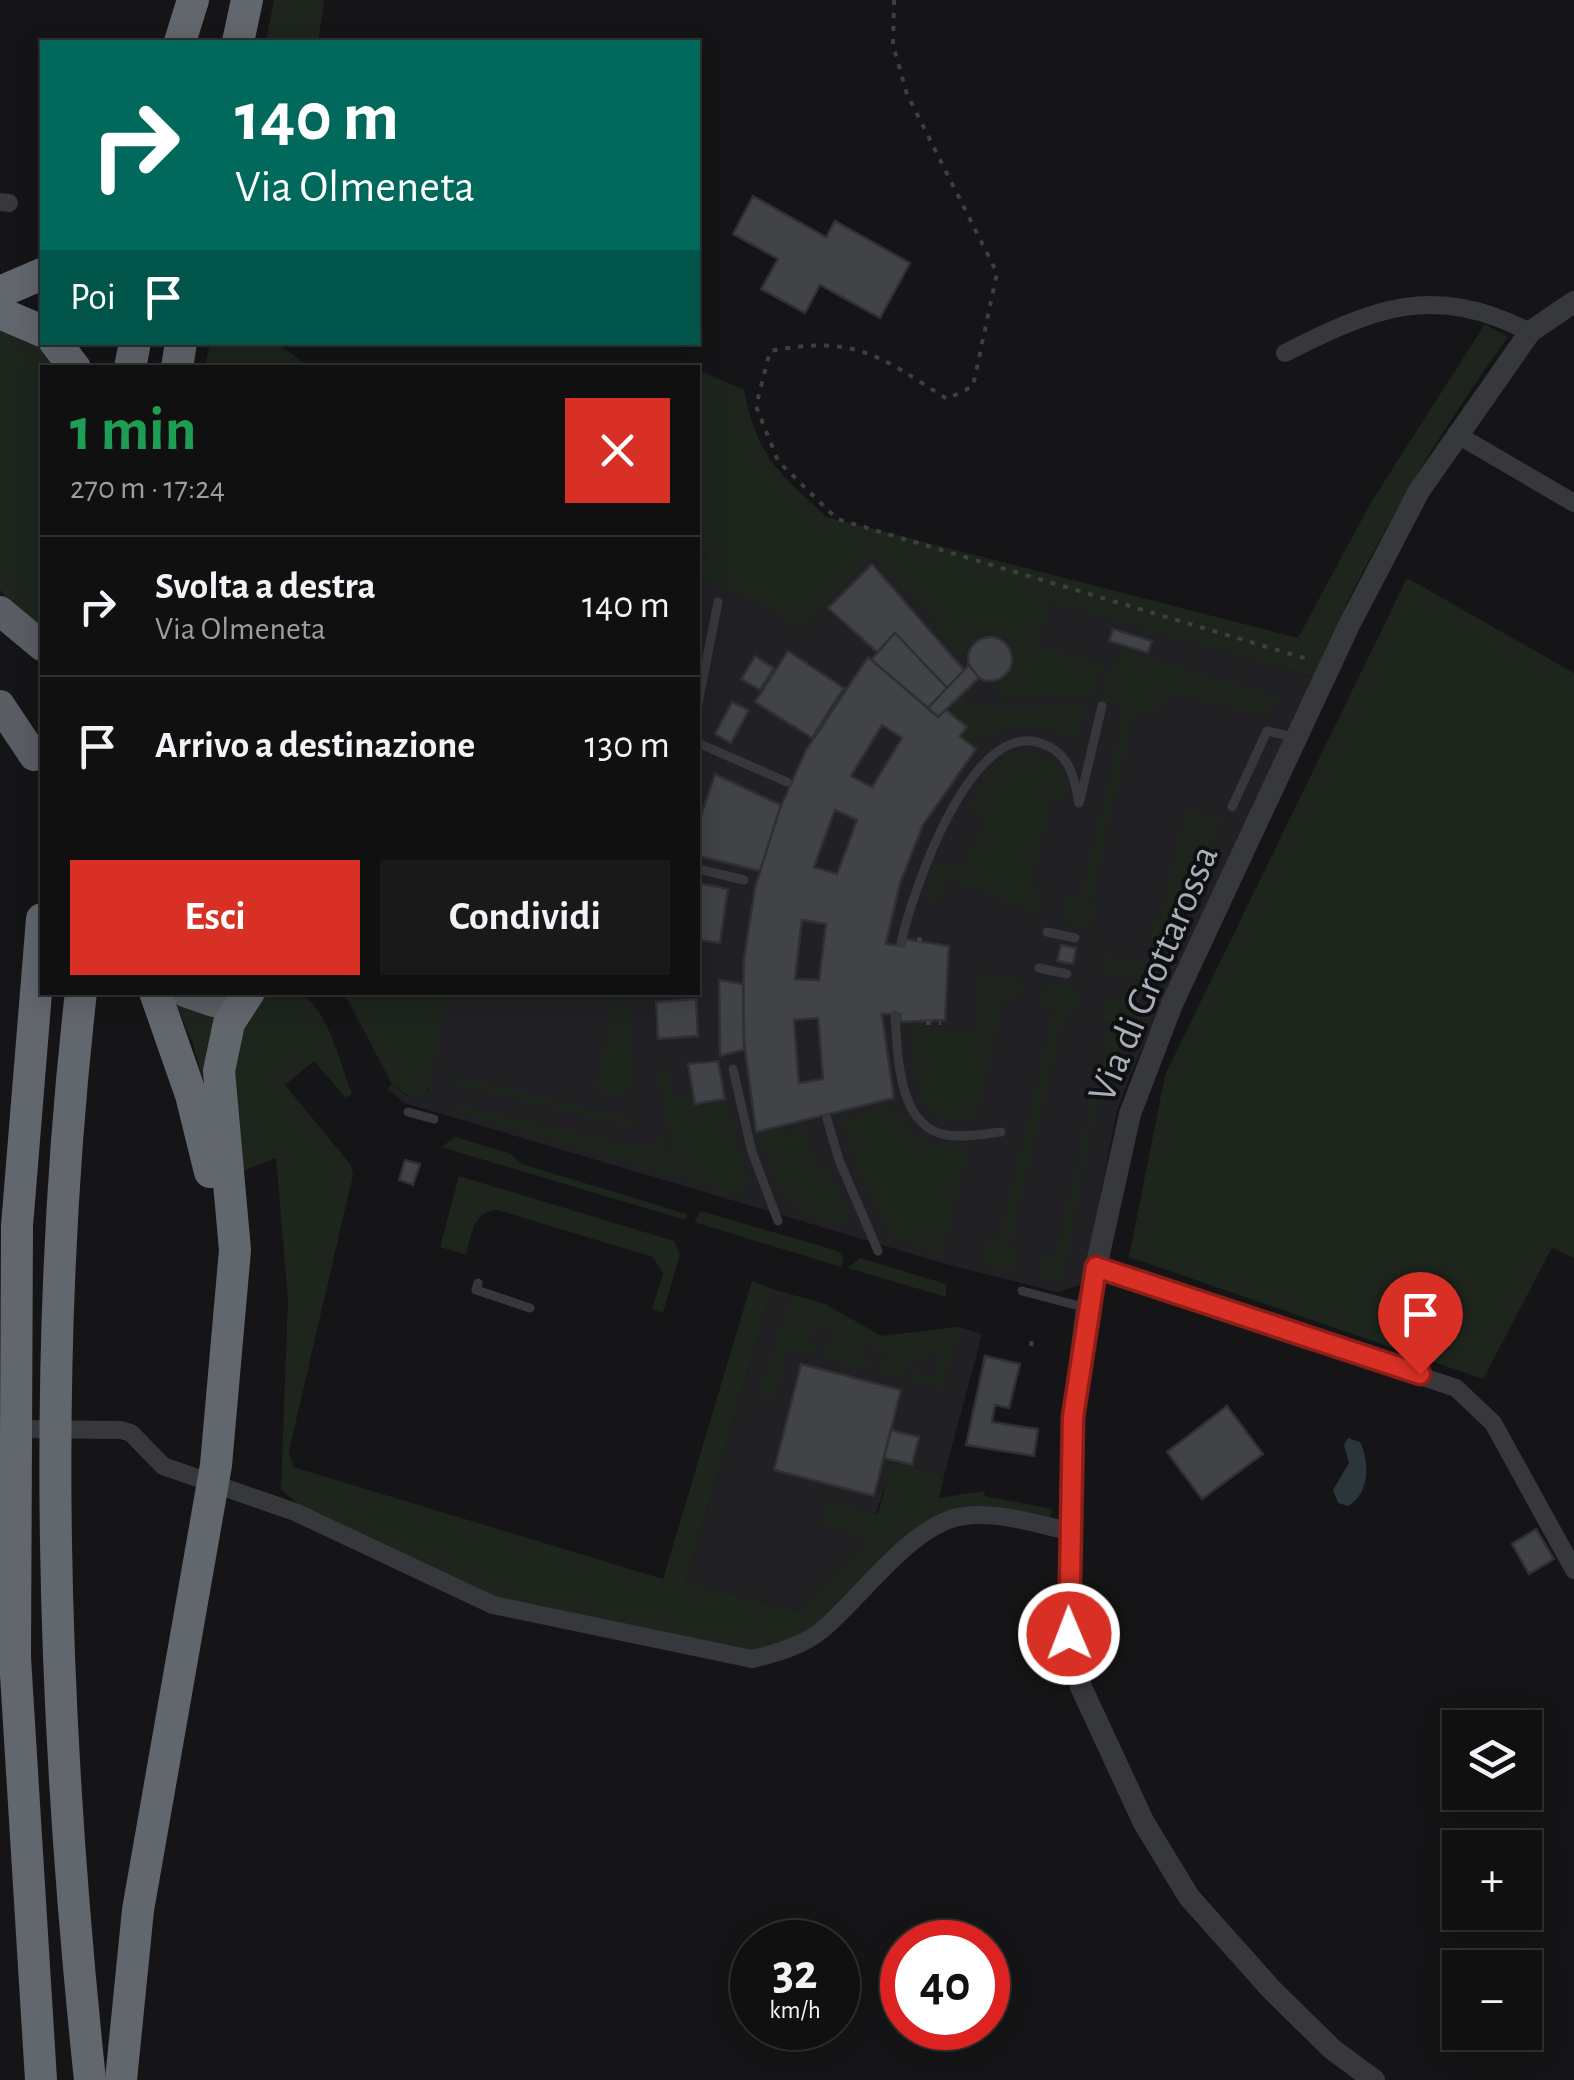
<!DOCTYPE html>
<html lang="it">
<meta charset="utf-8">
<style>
:root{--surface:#101011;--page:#19191a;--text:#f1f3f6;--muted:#9c9d9f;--line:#303031;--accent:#d93025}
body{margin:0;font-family:"Alegreya Sans",sans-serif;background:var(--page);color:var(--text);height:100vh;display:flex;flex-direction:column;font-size:38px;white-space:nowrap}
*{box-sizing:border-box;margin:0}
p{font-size:32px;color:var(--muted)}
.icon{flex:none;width:55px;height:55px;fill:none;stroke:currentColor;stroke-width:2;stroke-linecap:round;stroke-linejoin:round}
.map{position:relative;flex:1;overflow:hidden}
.sheet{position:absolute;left:40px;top:365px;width:660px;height:630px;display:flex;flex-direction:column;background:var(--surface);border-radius:0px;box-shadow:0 5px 25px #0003,0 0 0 2px var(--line)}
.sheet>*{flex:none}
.hud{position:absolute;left:40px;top:40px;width:660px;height:305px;border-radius:0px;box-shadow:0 5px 25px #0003,0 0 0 2px var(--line);background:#00695c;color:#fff;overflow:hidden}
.controls{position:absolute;left:1442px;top:1710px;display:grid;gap:20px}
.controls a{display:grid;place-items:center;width:100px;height:100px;border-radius:0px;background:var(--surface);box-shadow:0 5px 25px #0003,0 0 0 2px var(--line);font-size:50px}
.speed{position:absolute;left:730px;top:1920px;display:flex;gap:20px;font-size:50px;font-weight:700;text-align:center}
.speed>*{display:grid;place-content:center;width:130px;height:130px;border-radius:50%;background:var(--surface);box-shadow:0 5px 25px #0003,0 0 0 2px var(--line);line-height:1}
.speed small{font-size:25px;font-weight:400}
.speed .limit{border:15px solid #d22;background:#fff;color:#111}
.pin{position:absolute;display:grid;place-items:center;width:85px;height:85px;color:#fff;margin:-102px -42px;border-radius:50% 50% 50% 0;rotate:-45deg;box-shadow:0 0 10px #0007}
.pin .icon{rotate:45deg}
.me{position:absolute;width:110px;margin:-55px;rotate:359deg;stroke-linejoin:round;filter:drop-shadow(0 0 8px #0008)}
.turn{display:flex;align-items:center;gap:35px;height:210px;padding:0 30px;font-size:45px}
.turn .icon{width:130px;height:130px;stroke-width:2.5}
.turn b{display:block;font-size:70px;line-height:85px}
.then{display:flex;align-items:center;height:95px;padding:0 30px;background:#0003;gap:20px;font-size:38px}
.round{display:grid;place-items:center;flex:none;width:105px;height:105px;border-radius:0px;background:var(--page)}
.summary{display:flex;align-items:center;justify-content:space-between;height:170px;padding:0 30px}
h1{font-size:60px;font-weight:700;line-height:75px;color:#1e9e55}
.action{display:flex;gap:20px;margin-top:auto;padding:20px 30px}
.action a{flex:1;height:115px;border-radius:0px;background:var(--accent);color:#fff;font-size:40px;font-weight:700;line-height:115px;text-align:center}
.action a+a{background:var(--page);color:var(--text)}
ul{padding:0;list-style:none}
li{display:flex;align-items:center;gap:30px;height:140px;padding:0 30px;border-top:2px solid var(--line)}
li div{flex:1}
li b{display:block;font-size:38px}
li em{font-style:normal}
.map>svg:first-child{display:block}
.built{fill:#212124}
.green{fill:#1d251d}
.water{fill:#2b363b}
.building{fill:#414347;stroke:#2f3033;stroke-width:2.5;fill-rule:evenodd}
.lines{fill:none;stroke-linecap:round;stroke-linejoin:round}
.path{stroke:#3c3f43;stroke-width:4;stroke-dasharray:5 8;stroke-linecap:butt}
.service{stroke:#36383c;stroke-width:9}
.minor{stroke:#36383c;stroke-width:18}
.tertiary{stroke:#36383c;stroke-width:22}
.trunk{stroke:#5a5e64;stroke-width:30}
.motorway{stroke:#62676d;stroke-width:32}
.route-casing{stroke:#8d1f18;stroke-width:25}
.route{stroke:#d93025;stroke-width:18}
.labels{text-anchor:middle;stroke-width:8;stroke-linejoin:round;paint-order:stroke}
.street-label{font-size:40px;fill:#a7aeb8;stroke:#101012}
</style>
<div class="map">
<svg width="1574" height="2080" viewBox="0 0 1574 2080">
<rect width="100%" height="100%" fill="#151517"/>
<!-- built -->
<g class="built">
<path d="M698 501 1313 677 1131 1073 1117 1111 1083 1284 1057 1292 946 1264 405 1103 387 1089 392 1084 408 1097 428 1091 447 996 444 993 698 992Z"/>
<path d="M772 1289 825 1304 881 1336 959 1327 982 1334 944 1476 893 1462 865 1546 801 1612 686 1581Z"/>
</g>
<!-- green -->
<g class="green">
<path d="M274 0H324L318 42H266Z"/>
<path d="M0 323 25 333 63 367 42 368V625L24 615 0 590Z"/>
<path d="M1485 324 1508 337C1431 443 1365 557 1313 677L1049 602 1037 645 1102 664 1093 698 1049 695 1002 700 999 685 1016 666 1009 641C988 626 967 636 963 661L936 631 938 626 871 556 802 630 763 604 698 577 706 554 698 550V370L744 390C757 456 778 473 827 517L1298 638 1370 504Z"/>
<path d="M210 342 277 343 310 367H205Z"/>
<path d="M1407 578 1574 673V1258L1552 1248 1483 1379 1129 1257 1165 1075Z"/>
<path d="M1120 650 1279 697 1268 715 1171 693 1148 716 1134 713 1090 902 1096 904 1090 930 1062 921 1068 897 1081 899 1126 707 1100 700 1109 666 1115 667Z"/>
<path d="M960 699C991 718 1049 702 1087 705L1076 740 1036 725 1014 726 988 738 981 733 972 744 961 735 967 727 949 711Z"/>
<path d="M1029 750 1054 762 1065 780V800L1052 798 1030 888 1043 891 1038 913 947 878 939 903 923 898 936 863 960 869 986 819 968 807V803L1003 758Z"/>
<path d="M1186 810 1223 820 1162 947 1149 942 1154 918 1161 919Z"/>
<path d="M1103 955 1168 971 1169 974 1162 985 1100 971Z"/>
<path d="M978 975 1022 979 1017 1001 1004 998 976 1118C916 1139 912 1067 910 1025L923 1024 932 1031 978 1029Z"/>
<path d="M1047 982 1080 990 1074 1014 1064 1013 1009 1246 1019 1249 1014 1269 985 1267 981 1262 986 1240 999 1242 1054 1011 1041 1007Z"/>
<path d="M171 993 197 1012 217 1011 210 1106 192 1041Z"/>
<path d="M269 993C281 993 298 990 308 999 331 1020 341 1066 352 1094L346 1098 314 1061 285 1085 351 1165 353 1175 289 1451 293 1467 663 1579 752 1281 772 1289 686 1581 801 1612 865 1546 866 1537 821 1525 828 1501 878 1514 892 1462 944 1476 939 1498 984 1491 985 1496 1052 1509 1050 1518 992 1506 961 1507 936 1518 830 1617 789 1642 741 1654 491 1598 306 1510 281 1490 288 1299 276 1158 238 1173C233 1120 214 1028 269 993Z"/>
<path d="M444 993 447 996 430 1084 424 1096 413 1099 392 1084 344 993Z"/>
<path d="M616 993H629L634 1087 621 1096 595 1090Z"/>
<path d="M1107 997 1128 1001 1133 1010 1094 1114 1062 1281 1054 1283 1041 1275 1045 1255 1056 1257 1110 1024 1101 1021Z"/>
<path d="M667 1067 672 1097 693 1095 696 1104 725 1099 749 1182 743 1193 738 1195 677 1177 657 1070Z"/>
<path d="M457 1076 634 1120 637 1124 633 1127 455 1084 452 1080Z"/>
<path d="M884 1101H888L892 1115 900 1114C914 1143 939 1146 969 1149L941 1255 891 1237 857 1169 840 1114 845 1113 848 1120 885 1107Z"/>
<path d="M459 1105 641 1149 654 1146 664 1133 673 1176 459 1112 453 1106Z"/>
<path d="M779 1127 782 1134 804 1129 816 1168 828 1165 849 1215 842 1225C781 1215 777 1185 759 1133Z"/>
<path d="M455 1137 509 1153 522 1164 687 1214 685 1220 441 1147Z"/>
<path d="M459 1176 674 1241 680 1255 663 1313 652 1309 663 1274 653 1257 497 1210C472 1212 472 1235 466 1255L440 1247Z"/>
<path d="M701 1211 838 1251 844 1258 841 1267 694 1222Z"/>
<path d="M860 1258 946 1284V1297L848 1268Z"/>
<path d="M793 1295 825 1304 881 1336 959 1327 943 1389 912 1381 914 1371 934 1376 940 1352 909 1363 905 1379 878 1372 886 1355 865 1340 860 1356 873 1360 871 1370 823 1358 835 1331 814 1325 808 1343 819 1346 816 1356 788 1349 775 1399 758 1395Z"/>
</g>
<!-- water -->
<path class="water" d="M1348 1438 1360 1442C1370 1463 1370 1493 1348 1506L1338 1503 1333 1490 1349 1463 1344 1445Z"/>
<!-- building -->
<g class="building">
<path d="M753 196 826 237 835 221 910 263 880 318 820 285 805 313 761 289 778 259 733 234Z"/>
<path d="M872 564 964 670 947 688 895 633 877 652 828 608Z"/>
<path d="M1113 629 1152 641 1148 653 1109 641Z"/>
<path d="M895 633 947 688 928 708 871 660Z"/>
<circle cx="990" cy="659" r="22"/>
<path d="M788 651 844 688 812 738 755 702Z"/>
<path d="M755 656 774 668 760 690 741 679Z"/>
<path d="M868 657 938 717 945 709 967 727 960 736 976 749 923 825 900 883 886 944 904 946 905 939 949 946 945 1020 900 1022V1014H882L894 1098 756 1132 742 1028 744 958 755 888 776 817 806 750ZM882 725 902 738 872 787 851 776ZM835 810 857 820 837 874 814 867ZM802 920 826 924 819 980 795 979ZM818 1018 823 1079 799 1083 794 1020Z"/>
<path d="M969 665 979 678 938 717 928 708Z"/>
<path d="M732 702 749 710 731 743 715 734Z"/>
<path d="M715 774 781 805 760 871 698 856V824Z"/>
<path d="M698 883 728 889 720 943 698 940Z"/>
<path d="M1061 945 1076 948 1073 964 1057 961Z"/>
<path d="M719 980 743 984 744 1050 720 1056Z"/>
<path d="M696 999 698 1036 658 1039 656 1002Z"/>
<path d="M718 1061 725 1099 695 1104 688 1064Z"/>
<path d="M405 1160 420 1164 413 1185 399 1180Z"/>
<path d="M985 1356 1020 1364 1009 1408 995 1405 992 1422 1038 1429 1034 1456 966 1445Z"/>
<path d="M801 1364 901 1390 874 1496 774 1470Z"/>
<path d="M1227 1406 1263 1454 1202 1499 1167 1452Z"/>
<path d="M891 1430 919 1437 912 1465 884 1458Z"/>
<path d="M1536 1529 1554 1559 1529 1574 1512 1544Z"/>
</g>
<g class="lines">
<!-- path -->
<g class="path">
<path d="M894 0 893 45 907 94 997 273 973 386 947 399C878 355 855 335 770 351L756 406 778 461 837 519 1311 660"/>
<path d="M917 939 930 941"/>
<path d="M926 1023H941"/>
<path d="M1031 1346 1033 1334"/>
</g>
<!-- service -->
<g class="service">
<path d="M698 704 718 602"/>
<path d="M698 743 787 782"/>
<path d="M1080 800 1102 706"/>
<path d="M1232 807 1267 731 1293 737"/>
<path d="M698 869 744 880"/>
<path d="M1047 932 1075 938"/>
<path d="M901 943C912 893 970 720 1040 743 1069 752 1074 775 1079 803"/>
<path d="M1039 968 1067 974"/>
<path d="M895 1015C898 1054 897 1126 946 1135 963 1138 983 1134 1001 1132"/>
<path d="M733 1069 752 1152 778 1221"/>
<path d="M408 1112 434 1119"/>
<path d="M827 1119 839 1160 878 1251"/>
<path d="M478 1283 476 1290 530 1308"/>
<path d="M1022 1291 1087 1308"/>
</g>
<!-- minor -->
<g class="minor">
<path d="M0 202 9 203"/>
<path d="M1285 353C1376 307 1433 283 1530 332"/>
<path d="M1456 434 1574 503"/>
<path d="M1096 1267 1456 1388 1493 1423 1574 1570"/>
<path d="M9 1429 121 1430 131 1433 163 1466 295 1512 493 1605 752 1659C777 1653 802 1646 822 1630 861 1598 913 1522 964 1516 999 1511 1035 1524 1069 1531"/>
</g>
<!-- tertiary -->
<path class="tertiary" d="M1374 2080 1332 2049 1271 1989 1189 1897 1144 1823 1081 1687 1069 1634 1073 1417 1087 1308 1130 1114 1172 1004 1349 625 1419 491 1530 332 1574 302"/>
<!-- trunk -->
<g class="trunk">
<path d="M0 611 42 646"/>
<path d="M0 705 34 756"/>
<path d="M185 992 214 1002 234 992"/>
</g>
<!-- motorway -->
<g class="motorway">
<path d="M180 42 193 0"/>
<path d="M238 42 247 0"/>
<path d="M0 292 42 274"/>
<path d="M0 313 42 331"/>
<path d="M55 342 75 368"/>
<path d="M130 368 135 342"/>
<path d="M177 368 181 342"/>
<path d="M81 992C40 1352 52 1720 90 2080"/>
<path d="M155 992 191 1095 210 1172"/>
<path d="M41 2080 15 1658 17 1226 42 919"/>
<path d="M121 2080 138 1910 216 1465 235 1250 219 1071 229 1023 249 992"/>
</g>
</g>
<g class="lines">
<!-- route casing -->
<g class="route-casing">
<path id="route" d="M1069 1634 1073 1417 1096 1267 1420 1374"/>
</g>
<!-- route -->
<use href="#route" class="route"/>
</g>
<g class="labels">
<!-- street labels -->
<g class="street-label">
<text transform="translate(1152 973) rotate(-67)" y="14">Via di Grottarossa</text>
</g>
</g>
</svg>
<div class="controls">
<a><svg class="icon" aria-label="layers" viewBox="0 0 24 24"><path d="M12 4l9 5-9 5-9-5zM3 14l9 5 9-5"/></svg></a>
<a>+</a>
<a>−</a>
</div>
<div class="speed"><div>32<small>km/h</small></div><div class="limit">40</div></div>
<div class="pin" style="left:1420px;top:1374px;background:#d93025"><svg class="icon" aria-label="arrive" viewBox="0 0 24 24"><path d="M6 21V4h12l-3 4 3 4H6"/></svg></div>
<svg class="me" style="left:1069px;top:1634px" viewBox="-20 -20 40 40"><circle r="17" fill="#d93025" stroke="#fff" stroke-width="3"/><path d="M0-11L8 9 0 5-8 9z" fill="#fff"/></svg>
<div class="hud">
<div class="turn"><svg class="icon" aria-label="right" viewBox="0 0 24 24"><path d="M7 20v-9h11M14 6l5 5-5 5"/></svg><div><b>140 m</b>Via Olmeneta</div></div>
<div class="then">Poi<svg class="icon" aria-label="arrive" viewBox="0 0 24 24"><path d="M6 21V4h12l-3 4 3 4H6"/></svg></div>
</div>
<section class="sheet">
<div class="summary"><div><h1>1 min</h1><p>270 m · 17:24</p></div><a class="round" style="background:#d93025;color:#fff"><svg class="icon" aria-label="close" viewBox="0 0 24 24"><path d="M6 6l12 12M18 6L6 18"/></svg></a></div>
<ul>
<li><svg class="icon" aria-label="right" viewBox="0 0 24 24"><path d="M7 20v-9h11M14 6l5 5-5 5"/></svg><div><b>Svolta a destra</b><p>Via Olmeneta</p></div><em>140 m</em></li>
<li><svg class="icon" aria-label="arrive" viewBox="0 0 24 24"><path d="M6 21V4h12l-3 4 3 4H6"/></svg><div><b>Arrivo a destinazione</b></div><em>130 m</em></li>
</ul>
<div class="action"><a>Esci</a><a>Condividi</a></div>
</section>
</div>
